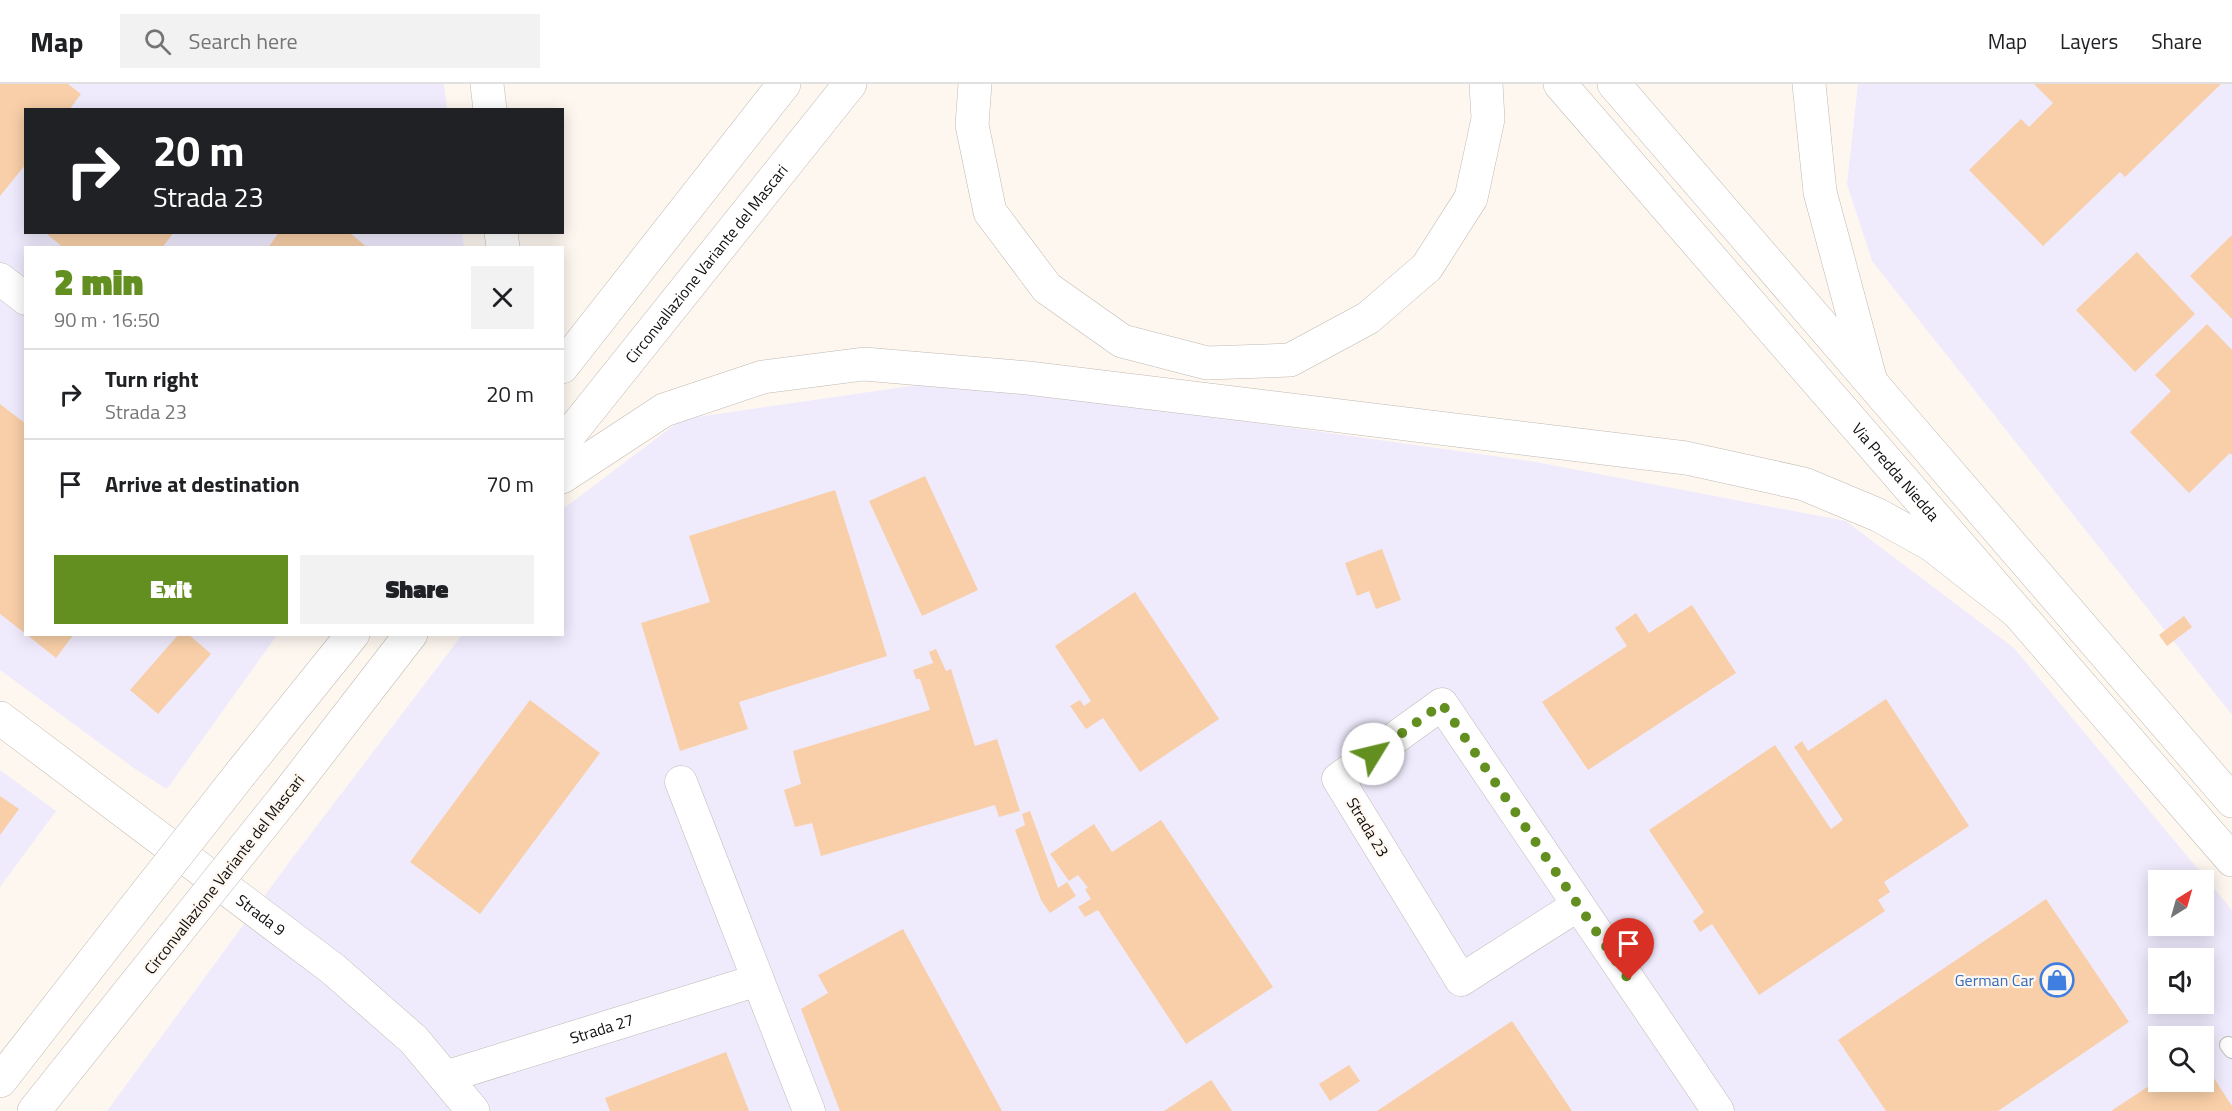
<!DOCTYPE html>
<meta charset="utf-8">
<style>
:root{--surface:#fff;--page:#f2f2f2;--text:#202124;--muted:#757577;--line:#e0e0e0;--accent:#638e20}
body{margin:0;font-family:"Titillium Web",sans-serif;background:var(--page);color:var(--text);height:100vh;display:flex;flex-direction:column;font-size:22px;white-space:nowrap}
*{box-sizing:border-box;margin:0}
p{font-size:20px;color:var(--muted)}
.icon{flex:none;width:33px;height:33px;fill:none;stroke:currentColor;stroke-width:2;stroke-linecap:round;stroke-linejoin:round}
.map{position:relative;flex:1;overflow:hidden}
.details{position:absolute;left:24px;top:162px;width:540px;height:390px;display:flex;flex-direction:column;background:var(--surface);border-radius:0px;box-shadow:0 3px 15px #0003}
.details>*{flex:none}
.banner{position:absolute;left:24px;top:24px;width:540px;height:126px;border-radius:0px;box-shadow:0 3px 15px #0003;background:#202124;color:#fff;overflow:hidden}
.needle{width:39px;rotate:37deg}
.tools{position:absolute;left:2148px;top:786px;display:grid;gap:12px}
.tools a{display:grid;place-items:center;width:66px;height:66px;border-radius:0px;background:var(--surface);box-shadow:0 3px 15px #0003;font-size:30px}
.pin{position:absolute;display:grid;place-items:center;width:51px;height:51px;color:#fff;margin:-62px -26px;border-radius:50% 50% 50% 0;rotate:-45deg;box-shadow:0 0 6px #0007}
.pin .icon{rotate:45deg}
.me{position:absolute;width:66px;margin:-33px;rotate:54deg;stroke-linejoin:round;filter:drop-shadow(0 0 4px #0008)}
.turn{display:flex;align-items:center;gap:21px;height:126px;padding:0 30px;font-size:27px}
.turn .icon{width:78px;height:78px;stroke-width:2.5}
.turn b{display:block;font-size:42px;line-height:51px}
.round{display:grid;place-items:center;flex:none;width:63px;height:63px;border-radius:0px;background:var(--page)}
.headline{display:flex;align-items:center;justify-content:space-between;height:102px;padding:0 30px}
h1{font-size:36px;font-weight:800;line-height:45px;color:var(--accent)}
.cta{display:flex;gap:12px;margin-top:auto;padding:12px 30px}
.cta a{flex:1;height:69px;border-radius:0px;background:var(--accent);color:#fff;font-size:24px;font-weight:800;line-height:69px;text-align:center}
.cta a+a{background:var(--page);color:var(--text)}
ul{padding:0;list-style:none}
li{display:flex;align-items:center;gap:18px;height:90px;padding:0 30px;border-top:2px solid var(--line)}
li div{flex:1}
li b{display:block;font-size:22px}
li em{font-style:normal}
header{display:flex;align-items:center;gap:36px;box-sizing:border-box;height:84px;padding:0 30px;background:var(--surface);border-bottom:2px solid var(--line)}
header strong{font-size:28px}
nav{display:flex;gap:33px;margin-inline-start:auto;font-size:21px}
.search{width:420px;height:54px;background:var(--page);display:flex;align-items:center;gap:15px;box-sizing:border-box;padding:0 21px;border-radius:0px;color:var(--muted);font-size:22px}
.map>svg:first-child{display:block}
.commercial{fill:#efebfd;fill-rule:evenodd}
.building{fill:#f8cfa8}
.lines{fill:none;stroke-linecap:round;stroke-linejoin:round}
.lane-casing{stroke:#c0b9b3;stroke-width:18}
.street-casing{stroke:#c0b9b3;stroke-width:33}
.secondary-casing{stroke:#c0b9b3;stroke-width:34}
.highway-casing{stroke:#c0b9b3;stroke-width:34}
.lane{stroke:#fff;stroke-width:16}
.street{stroke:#fff;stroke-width:32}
.secondary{stroke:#fff;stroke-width:33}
.highway{stroke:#fff;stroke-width:33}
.highway-bridge-casing{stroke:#c0b9b3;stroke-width:34;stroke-linecap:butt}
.highway-bridge{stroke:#fff;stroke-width:33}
.route{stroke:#638e20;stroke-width:10;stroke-dasharray:0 18}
.labels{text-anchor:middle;stroke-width:4.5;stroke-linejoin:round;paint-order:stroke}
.street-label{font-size:16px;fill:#100e0c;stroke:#fef7f0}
.shop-label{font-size:16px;fill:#366cbe;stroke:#fef7f0;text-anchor:end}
</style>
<header>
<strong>Map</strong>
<div class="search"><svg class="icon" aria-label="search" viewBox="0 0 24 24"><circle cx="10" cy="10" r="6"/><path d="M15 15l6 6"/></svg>Search here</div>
<nav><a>Map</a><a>Layers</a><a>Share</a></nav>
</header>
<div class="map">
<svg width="2232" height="1027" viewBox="0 0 2232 1027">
<rect width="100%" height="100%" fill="#fef7f0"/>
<!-- commercial -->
<g class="commercial">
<path d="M0 0H444L447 25 26 26V148H462L464 163 26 164V550L277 551 167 705 135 685 0 586Z"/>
<path d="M1858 0H2232V631L1872 177 1847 100Z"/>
<path d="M952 296 1536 378 1846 437 2014 564 2232 826V1027H107L290 777 462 551 562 550 563 425 682 335ZM2158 796H2204V842H2158ZM2158 874H2204V920H2158ZM2158 952H2204V998H2158Z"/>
<path d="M0 686 56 727 0 803Z"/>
</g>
<!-- building -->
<g class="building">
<path d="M0 0H68L81 10 69 26H26V80L0 112Z"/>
<path d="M2034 0H2221L2125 93 2120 88 2043 162 1969 86 2021 35 2029 43 2053 19Z"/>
<path d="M50 148H174L162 164H64L48 151Z"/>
<path d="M279 148H349L368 164H268Z"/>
<path d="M2232 151V235L2190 192Z"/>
<path d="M2137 168 2195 230 2135 288 2076 226Z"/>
<path d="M2207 240 2232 266V371L2230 369 2189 409 2130 348 2171 307 2155 291Z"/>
<path d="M0 320 26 340V550L0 530Z"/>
<path d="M925 392 978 506 922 532 869 417Z"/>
<path d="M835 406 887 572 739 618 748 645 680 667 641 539 710 518 689 452Z"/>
<path d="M1382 465 1401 516 1376 525 1369 507 1357 512 1345 479Z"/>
<path d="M1135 508 1219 635 1140 688 1103 634 1086 645 1070 622 1080 616 1084 622 1091 617 1055 562Z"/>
<path d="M1692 521 1736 589 1588 686 1542 618 1627 562 1615 544 1636 529 1649 549Z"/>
<path d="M2184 532 2192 543 2167 562 2159 551Z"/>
<path d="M26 550H74L56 574Z"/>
<path d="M179 550H188L211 570 158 630 130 606Z"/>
<path d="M936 565 946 587 951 585 975 662 997 655 1020 727 999 733 995 721 821 772 812 739 795 743 784 706 801 700 793 667 930 626 920 595H916L913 586 933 579 929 568Z"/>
<path d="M1886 615 1969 742 1884 798 1890 808 1878 816 1885 827 1759 911 1712 840 1700 848 1693 837 1704 828 1649 746 1775 661 1831 745 1843 736 1794 663 1802 657 1808 667Z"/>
<path d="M530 616 600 669 480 830 410 778Z"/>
<path d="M0 712 19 725 0 751Z"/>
<path d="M1030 727 1058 804 1067 798 1076 812 1050 829 1041 816 1015 746 1025 741 1022 730Z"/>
<path d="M1161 736 1273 903 1186 960 1098 826 1085 833 1078 823 1091 815 1085 805 1088 804 1078 791 1069 797 1050 770 1094 740 1112 768Z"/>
<path d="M2046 815 2129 938 1998 1027H1886L1838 956Z"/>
<path d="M903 845 1002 1027H840L801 925 828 909 818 891Z"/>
<path d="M1512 937 1572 1027H1377Z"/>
<path d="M726 968 749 1027H610L605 1014Z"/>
<path d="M2204 979 2232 1022V1027H2111L2158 996 2204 998Z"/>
<path d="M1349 981 1360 997 1330 1017 1319 1000Z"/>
<path d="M1211 996 1232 1027H1164Z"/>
</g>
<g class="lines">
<!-- lane casing -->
<g class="lane-casing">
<path id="lane" d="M2228 961 2232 966"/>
</g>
<!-- street casing -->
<g class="street-casing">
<g id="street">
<path d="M0 195 26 215"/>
<path d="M681 698 809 1027"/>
<path d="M1578 821 1461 896 1338 695 1442 620 1718 1027"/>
<path id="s1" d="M445 993 758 896"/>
</g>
</g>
<!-- secondary casing -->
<g class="secondary-casing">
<g id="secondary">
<path id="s2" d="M1560 0 2232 776"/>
<path d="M1614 0C1821 238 2025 479 2232 717"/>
<path id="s3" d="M0 634 333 885 414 956 473 1027"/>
</g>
</g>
<!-- highway casing -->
<g class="highway-casing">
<g id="highway">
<path d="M487 0 490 26"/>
<path d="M975 0 972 41 990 128 1047 204 1122 257 1207 279 1290 276 1368 234 1427 183 1471 114 1488 35 1486 0"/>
<path d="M1809 0 1820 108 1870 294"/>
<path d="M501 148 503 164"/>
<path d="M562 283 784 0"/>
<path id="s4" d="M562 360 850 0"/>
<path d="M562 393 664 326 763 293 864 280 1028 294 1686 374 1804 400 1878 431 1932 461 2016 527"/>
<path d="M241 689 353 550"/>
<path d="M285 713 411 550"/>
<path d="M0 997 134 825"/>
<path d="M34 1027 173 853"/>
</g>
</g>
<!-- lane -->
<use href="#lane" class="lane"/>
<!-- street -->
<use href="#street" class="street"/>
<!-- secondary -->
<use href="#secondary" class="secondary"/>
<!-- highway -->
<use href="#highway" class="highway"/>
<!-- highway-bridge casing -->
<g class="highway-bridge-casing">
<g id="highway-bridge">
<path d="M134 825 241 689"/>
<path d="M173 853 285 713"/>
</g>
</g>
<!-- highway-bridge -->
<use href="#highway-bridge" class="highway-bridge"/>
</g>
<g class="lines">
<!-- route -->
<path class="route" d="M1373 670 1442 620 1629 896"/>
</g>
<!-- icons -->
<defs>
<g id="shop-ring" transform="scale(1.725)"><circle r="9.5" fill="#fef7f0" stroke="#3f7fe0" stroke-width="1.5"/><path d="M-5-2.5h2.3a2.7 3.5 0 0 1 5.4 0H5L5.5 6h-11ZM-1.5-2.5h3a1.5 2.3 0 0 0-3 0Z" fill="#3f7fe0"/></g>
</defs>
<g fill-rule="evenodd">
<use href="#shop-ring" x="2057" y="896"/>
</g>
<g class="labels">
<!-- street labels -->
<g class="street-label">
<text dy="6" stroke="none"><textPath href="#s4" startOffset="231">Circonvallazione Variante del Mascari</textPath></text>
<text dy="6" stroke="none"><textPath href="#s2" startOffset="513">Via Predda Niedda</textPath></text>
<text transform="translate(1368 743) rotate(59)" y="6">Strada 23</text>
<text transform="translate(224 790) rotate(-52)" y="6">Circonvallazione Variante del Mascari</text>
<text dy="6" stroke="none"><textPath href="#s3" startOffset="327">Strada 9</textPath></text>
<text dy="6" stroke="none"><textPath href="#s1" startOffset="164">Strada 27</textPath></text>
</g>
<!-- shop labels -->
<g class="shop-label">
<text x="2034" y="902">German Car</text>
</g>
</g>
</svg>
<div class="tools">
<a><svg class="needle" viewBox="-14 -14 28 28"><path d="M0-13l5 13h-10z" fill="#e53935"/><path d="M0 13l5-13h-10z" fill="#757577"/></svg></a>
<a><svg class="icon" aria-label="sound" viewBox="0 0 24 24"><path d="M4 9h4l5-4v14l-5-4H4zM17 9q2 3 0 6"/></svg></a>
<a><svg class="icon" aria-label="search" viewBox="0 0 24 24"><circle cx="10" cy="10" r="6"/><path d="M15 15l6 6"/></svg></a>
</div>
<div class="pin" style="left:1629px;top:896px;background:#d93025"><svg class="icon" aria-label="arrive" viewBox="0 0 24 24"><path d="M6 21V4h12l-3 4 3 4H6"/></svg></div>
<svg class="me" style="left:1373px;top:670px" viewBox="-20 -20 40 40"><circle r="19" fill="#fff"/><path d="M0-13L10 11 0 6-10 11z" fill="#638e20"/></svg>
<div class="banner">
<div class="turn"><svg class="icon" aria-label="right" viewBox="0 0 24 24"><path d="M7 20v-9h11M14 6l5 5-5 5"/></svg><div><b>20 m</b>Strada 23</div></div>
</div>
<section class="details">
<div class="headline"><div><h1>2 min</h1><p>90 m · 16:50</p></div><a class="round"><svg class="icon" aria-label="close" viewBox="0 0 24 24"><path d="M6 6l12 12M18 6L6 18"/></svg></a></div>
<ul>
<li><svg class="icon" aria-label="right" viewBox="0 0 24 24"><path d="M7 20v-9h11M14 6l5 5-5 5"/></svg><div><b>Turn right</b><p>Strada 23</p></div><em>20 m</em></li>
<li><svg class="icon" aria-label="arrive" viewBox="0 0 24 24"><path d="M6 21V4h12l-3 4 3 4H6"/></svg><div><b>Arrive at destination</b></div><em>70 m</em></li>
</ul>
<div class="cta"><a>Exit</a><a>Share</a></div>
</section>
</div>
